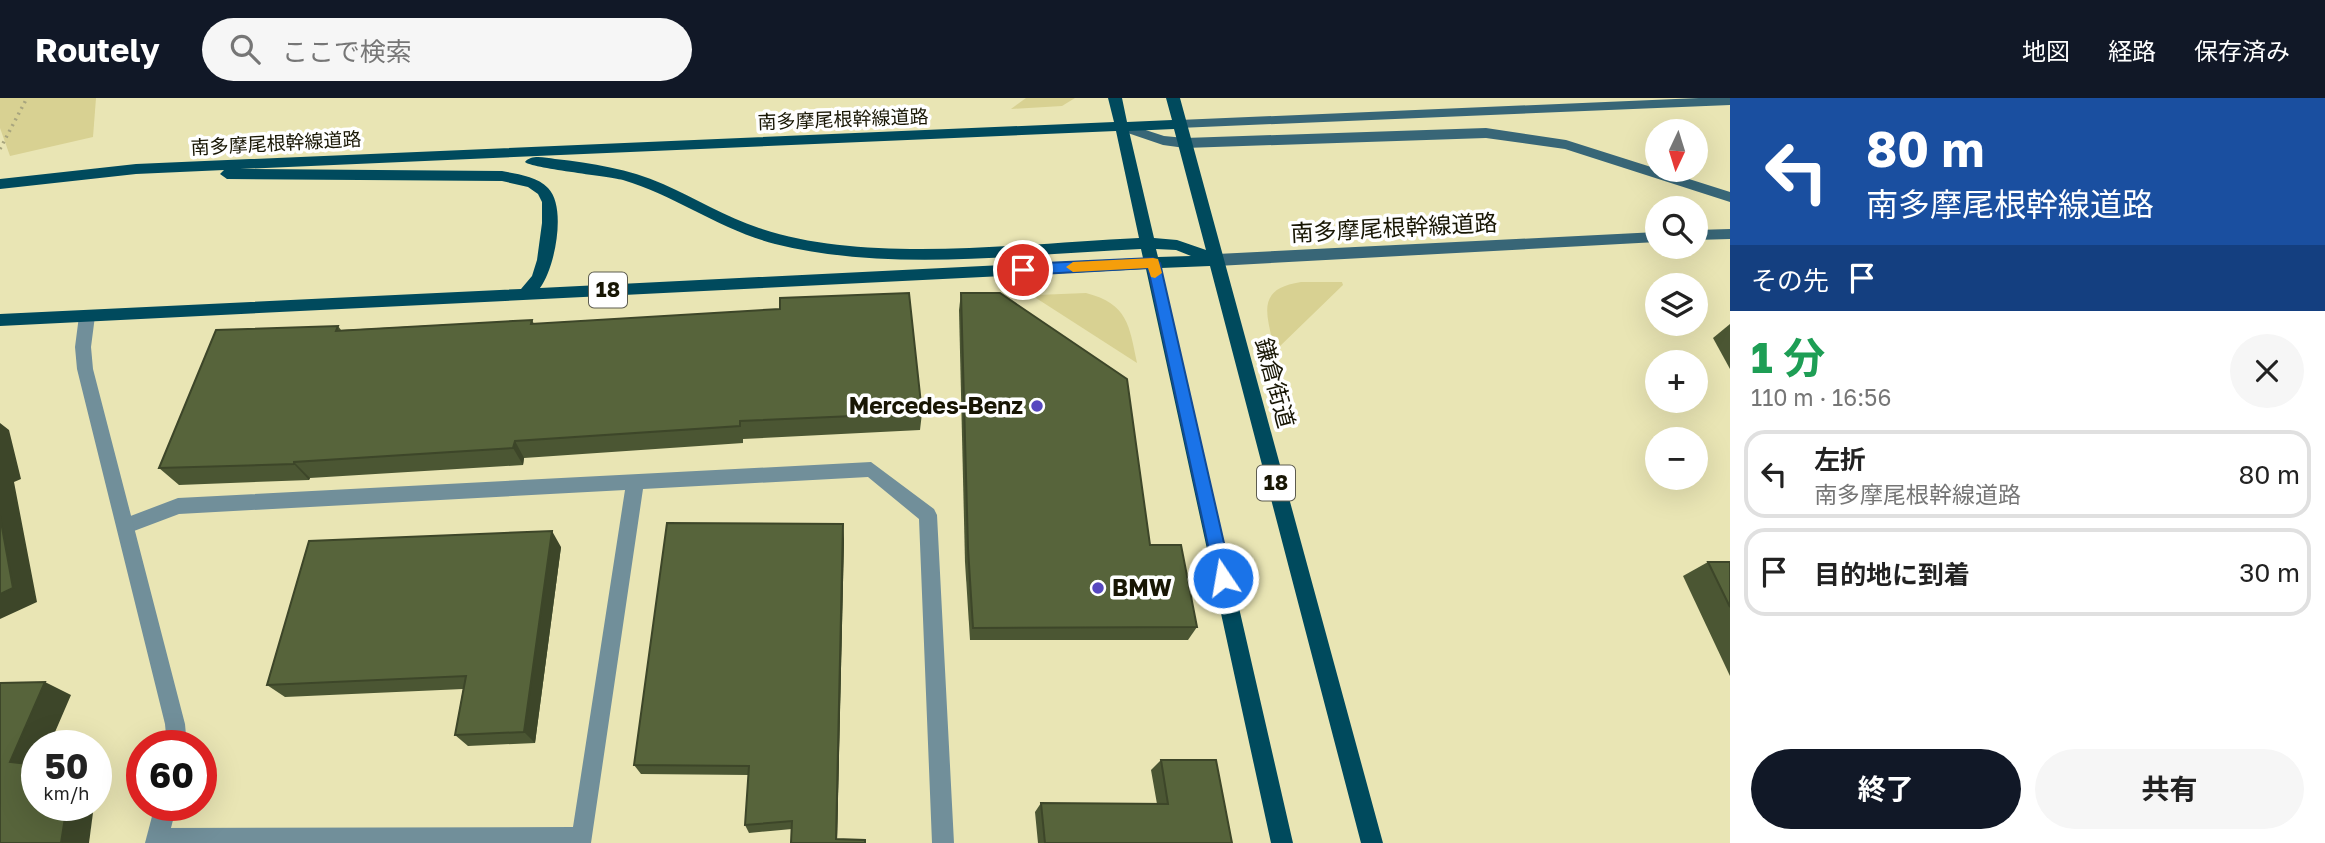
<!DOCTYPE html>
<html lang="ja">
<meta charset="utf-8">
<style>
:root{--surface:#fff;--page:#f6f6f6;--text:#222;--muted:#767676;--line:#e0e0e0;--accent:#111827}
body{margin:0;font-family:"Golos Text","Noto Sans JP",sans-serif;background:var(--page);color:var(--text);height:100vh;display:flex;flex-direction:column;font-size:26px;white-space:nowrap}
*{box-sizing:border-box;margin:0}
p{font-size:23px;color:var(--muted)}
.icon{flex:none;width:38px;height:38px;fill:none;stroke:currentColor;stroke-width:2;stroke-linecap:round;stroke-linejoin:round}
.map{position:relative;flex:1;overflow:hidden}
.side{display:flex;flex-direction:column;background:var(--surface);width:595px}
.side>*{flex:none}
.hud{background:#1a4fa0;color:#fff;overflow:hidden}
.needle{width:46px;rotate:184deg}
.tools{position:absolute;left:1645px;top:21px;display:grid;gap:14px}
.tools a{display:grid;place-items:center;width:63px;height:63px;border-radius:50%;background:var(--surface);box-shadow:0 7px 28px #0002;font-size:35px}
.speed{position:absolute;left:21px;top:632px;display:flex;gap:14px;font-size:35px;font-weight:700;text-align:center}
.speed>*{display:grid;place-content:center;width:91px;height:91px;border-radius:50%;background:var(--surface);box-shadow:0 7px 28px #0002;line-height:1}
.speed small{font-size:18px;font-weight:400}
.speed .limit{border:10px solid #d22;background:#fff;color:#111}
.pin{position:absolute;display:grid;place-items:center;width:60px;height:60px;color:#fff;margin:-30px;border:4px solid #fff;border-radius:50%;box-shadow:0 2px 7px #0007}
.me{position:absolute;width:77px;margin:-38px;rotate:348deg;stroke-linejoin:round;filter:drop-shadow(0 0 5px #0008)}
.turn{display:flex;align-items:center;gap:24px;height:147px;padding:0 21px;font-size:32px}
.turn .icon{width:91px;height:91px;stroke-width:2.5}
.turn b{display:block;font-size:49px;line-height:60px}
.then{display:flex;align-items:center;height:66px;padding:0 21px;background:#0003;gap:14px;font-size:26px}
.round{display:grid;place-items:center;flex:none;width:74px;height:74px;border-radius:37px;background:var(--page)}
.summary{display:flex;align-items:center;justify-content:space-between;height:119px;padding:0 21px}
h1{font-size:42px;font-weight:700;line-height:52px;color:#1e9e55}
.cta{display:flex;gap:14px;margin-top:auto;padding:14px 21px}
.cta a{flex:1;height:80px;border-radius:42px;background:var(--accent);color:#fff;font-size:28px;font-weight:700;line-height:80px;text-align:center}
.cta a+a{background:var(--page);color:var(--text)}
ul{padding:0;list-style:none}
li{display:flex;align-items:center;gap:21px;height:88px;margin:0 14px 10px;padding:0 7px;border:4px solid var(--line);border-radius:21px}
li div{flex:1}
li b{display:block;font-size:26px}
li em{font-style:normal}
header{display:flex;align-items:center;gap:42px;box-sizing:border-box;height:98px;padding:0 35px;background:var(--accent);color:#fff}
header strong{font-size:33px}
nav{display:flex;gap:38px;margin-inline-start:auto;font-size:24px}
.search{width:490px;height:63px;background:var(--page);display:flex;align-items:center;gap:18px;box-sizing:border-box;padding:0 24px;border-radius:38px;color:var(--muted);font-size:26px}
main{display:flex;flex:1;min-height:0}
.map>svg:first-child{display:block}
.green{fill:#d8d192}
.lines{fill:none;stroke-linecap:round;stroke-linejoin:round}
.path{stroke:#a8a57e;stroke-width:3.5;stroke-dasharray:2 4.5;stroke-linecap:butt}
.minor{fill:#718f9a;fill-rule:evenodd}
.tertiary{fill:#718f9a;fill-rule:evenodd}
.secondary{fill:#386677;fill-rule:evenodd}
.primary{fill:#004a5d;fill-rule:evenodd}
.wall{fill:#4b5633}
.shaded-wall{fill:#3d4629}
.building{fill:#57643b;stroke:#3d4629;stroke-width:2}
.route{fill:#1a73e8;stroke:#114b97;stroke-width:2}
.slow{fill:#f59e0b}
.poi-dot{fill:#5647bf;stroke:#fff;stroke-width:2.5}
.labels{text-anchor:middle;stroke-width:7;stroke-linejoin:round;paint-order:stroke}
.far-street-label{font-size:19px;fill:#181604;stroke:#fff}
.shield{fill:#fff;stroke:#5d5c4f;stroke-width:2}
.shield-label{font-size:21px;font-weight:bold;fill:#181604}
.street-label{font-size:23px;fill:#181604;stroke:#fff}
.poi-label{font-size:23px;font-weight:bold;fill:#181604;stroke:#fff;text-anchor:end}
</style>
<header>
<strong>Routely</strong>
<div class="search"><svg class="icon" aria-label="search" viewBox="0 0 24 24"><circle cx="10" cy="10" r="6"/><path d="M15 15l6 6"/></svg>ここで検索</div>
<nav><a>地図</a><a>経路</a><a>保存済み</a></nav>
</header>
<main>
<div class="map">
<svg width="1730" height="745" viewBox="0 0 1730 745">
<rect width="100%" height="100%" fill="#e9e5b4"/>
<!-- green -->
<g class="green">
<path d="M0 0H96L93 39 10 58 0 30Z"/>
<path d="M1026 0H1075L1062 8 1011 11Z"/>
<path d="M1301 184H1342L1343 187 1278 250H1274C1267 216 1255 191 1301 184Z"/>
<path d="M1086 195C1128 206 1129 227 1137 265L1036 200 1037 197Z"/>
</g>
<g class="lines">
<!-- path -->
<path class="path" d="M0 51 27 0"/>
<!-- minor -->
<path class="minor" d="M871 364 934 411 937 417 954 745H932L919 421 868 379 643 391 591 745H149L147 741 150 733 158 730 573 729 625 392 179 416 126 436 120 434 117 428 120 422 178 400Z"/>
<!-- tertiary -->
<g class="tertiary">
<path d="M87 212 95 218 91 249 93 271 185 626 187 648H167L165 626 77 271 75 249 79 218Z"/>
<path d="M155 707H177L167 745H145Z"/>
</g>
<!-- secondary -->
<g class="secondary">
<path d="M1699 0H1730V7L1179 30 1172 26 1179 22Z"/>
<path d="M1121 24 1164 38 1185 40 1486 30 1566 42 1730 94V104L1565 51 1486 40 1185 50 1163 47 1116 31V25Z"/>
<path d="M1730 131V141L1696 142V132Z"/>
<path d="M1657 134V144L1217 168 1209 162 1217 156Z"/>
</g>
<!-- primary -->
<path class="primary" d="M1108 0H1122L1127 24 1172 22 1166 0H1180L1383 745H1361L1210 168 1161 170 1293 745H1271L1146 171 0 228V216L521 191 532 178 537 162 542 125V104L538 96 528 89 502 83 227 81 220 76 224 72 136 76 0 91V81L136 66 1114 24ZM1174 31 1206 152 1177 142 1154 140 1129 33ZM1116 33 1139 140C1026 145 866 167 759 130 726 119 695 100 663 86 629 71 592 65 555 61 545 60 532 56 525 64 531 70 606 78 623 82 676 98 721 132 775 146 893 175 1021 156 1141 151L1143 160 540 190C555 170 567 109 548 90 537 78 517 76 502 73L240 71ZM1156 151 1176 152 1191 158 1158 159Z"/>
</g>
<!-- wall -->
<g class="wall">
<path d="M961 195 1150 447 1197 529 1188 542H970L965 464 959 212Z"/>
<path d="M532 222 534 226 922 315 920 332 743 341V345L524 360 523 367 310 380 309 382 179 387 159 370 338 228 341 232Z"/>
<path d="M1730 226V271L1713 240Z"/>
<path d="M844 441 837 741 791 745 792 731 749 735 745 727 749 677 641 676 634 667Z"/>
<path d="M561 449 535 645 468 648 455 637 463 591 285 599 267 587Z"/>
<path d="M1708 464H1730V578L1683 478Z"/>
<path d="M1161 662 1232 745H1038L1035 714 1041 705 1157 706 1151 672Z"/>
</g>
<!-- shaded-wall -->
<g class="shaded-wall">
<path d="M0 325 9 332 21 381 14 384 37 504 0 521Z"/>
<path d="M515 343 524 360 523 367 513 350Z"/>
<path d="M294 364 310 380 309 382 294 366Z"/>
<path d="M843 426 844 441 837 745 836 741Z"/>
<path d="M552 433 561 449 535 645 524 634Z"/>
<path d="M45 584 71 597 49 648H37V673L10 664Z"/>
<path d="M67 707H94L89 745H61Z"/>
</g>
<!-- building -->
<g class="building">
<path d="M909 195 922 315 740 323V328L515 343 513 350 294 364V366L159 370 216 232 338 228 336 233 532 222 531 226 780 211V200Z"/>
<path d="M961 195H1000L1127 281 1150 447H1181L1197 529 973 530 968 450Z"/>
<path d="M0 418 13 490 0 496Z"/>
<path d="M667 425 843 426 836 741 865 742V745H791L792 723 745 727 749 668 634 667Z"/>
<path d="M552 433 524 634 455 637 466 578 267 587 309 443Z"/>
<path d="M1708 464H1730V509Z"/>
<path d="M45 584 10 664 37 667V707H67L61 745H0V585Z"/>
<path d="M1161 662H1216L1232 745H1045L1041 705 1168 706Z"/>
</g>
<!-- route -->
<path class="route" d="M1153 160 1160 165 1232 480 1229 486 1223 488 1217 486 1215 480 1148 170 1023 177 1016 172 1023 166Z"/>
<!-- slow -->
<path class="slow" d="M1153 160 1158 161 1162 175 1155 180 1151 179 1148 170 1073 174 1066 169 1073 164Z"/>
<!-- markers -->
<g class="poi-dot">
<circle cx="1037" cy="308" r="7"/>
<circle cx="1098" cy="490" r="7"/>
</g>
<g class="labels">
<!-- far-street labels -->
<g class="far-street-label">
<text transform="translate(843 21) rotate(-2)" y="7">南多摩尾根幹線道路</text>
<text transform="translate(276 45) rotate(-3)" y="7">南多摩尾根幹線道路</text>
</g>
<!-- shield labels -->
<g class="shield">
<rect x="589" y="174.5" width="38" height="35" rx="5"/>
<rect x="1257" y="367.5" width="38" height="35" rx="5"/>
</g>
<g class="shield-label">
<text x="608" y="199">18</text>
<text x="1276" y="392">18</text>
</g>
<!-- street labels -->
<g class="street-label">
<text transform="translate(1394 130) rotate(-3)" y="8">南多摩尾根幹線道路</text>
<text transform="translate(1275 285) rotate(75)" y="8">鎌倉街道</text>
</g>
<!-- poi labels -->
<g class="poi-label">
<text x="1023" y="316">Mercedes-Benz</text>
<text x="1112" y="498" text-anchor="start">BMW</text>
</g>
</g>
</svg>
<div class="tools">
<a><svg class="needle" viewBox="-14 -14 28 28"><path d="M0-13l5 13h-10z" fill="#e53935"/><path d="M0 13l5-13h-10z" fill="#767676"/></svg></a>
<a><svg class="icon" aria-label="search" viewBox="0 0 24 24"><circle cx="10" cy="10" r="6"/><path d="M15 15l6 6"/></svg></a>
<a><svg class="icon" aria-label="layers" viewBox="0 0 24 24"><path d="M12 4l9 5-9 5-9-5zM3 14l9 5 9-5"/></svg></a>
<a>+</a>
<a>−</a>
</div>
<div class="speed"><div>50<small>km/h</small></div><div class="limit">60</div></div>
<div class="pin" style="left:1023px;top:172px;background:#d93025"><svg class="icon" aria-label="arrive" viewBox="0 0 24 24"><path d="M6 21V4h12l-3 4 3 4H6"/></svg></div>
<svg class="me" style="left:1223px;top:480px" viewBox="-20 -20 40 40"><circle r="17" fill="#1a73e8" stroke="#fff" stroke-width="3"/><path d="M0-11L8 9 0 5-8 9z" fill="#fff"/></svg>
</div>
<section class="side">
<div class="hud">
<div class="turn"><svg class="icon" aria-label="left" viewBox="0 0 24 24"><path d="M17 20v-9H6M10 6l-5 5 5 5"/></svg><div><b>80 m</b>南多摩尾根幹線道路</div></div>
<div class="then">その先<svg class="icon" aria-label="arrive" viewBox="0 0 24 24"><path d="M6 21V4h12l-3 4 3 4H6"/></svg></div>
</div>
<div class="summary"><div><h1>1 分</h1><p>110 m · 16:56</p></div><a class="round"><svg class="icon" aria-label="close" viewBox="0 0 24 24"><path d="M6 6l12 12M18 6L6 18"/></svg></a></div>
<ul>
<li><svg class="icon" aria-label="left" viewBox="0 0 24 24"><path d="M17 20v-9H6M10 6l-5 5 5 5"/></svg><div><b>左折</b><p>南多摩尾根幹線道路</p></div><em>80 m</em></li>
<li><svg class="icon" aria-label="arrive" viewBox="0 0 24 24"><path d="M6 21V4h12l-3 4 3 4H6"/></svg><div><b>目的地に到着</b></div><em>30 m</em></li>
</ul>
<div class="cta"><a>終了</a><a>共有</a></div>
</section>
</main>
